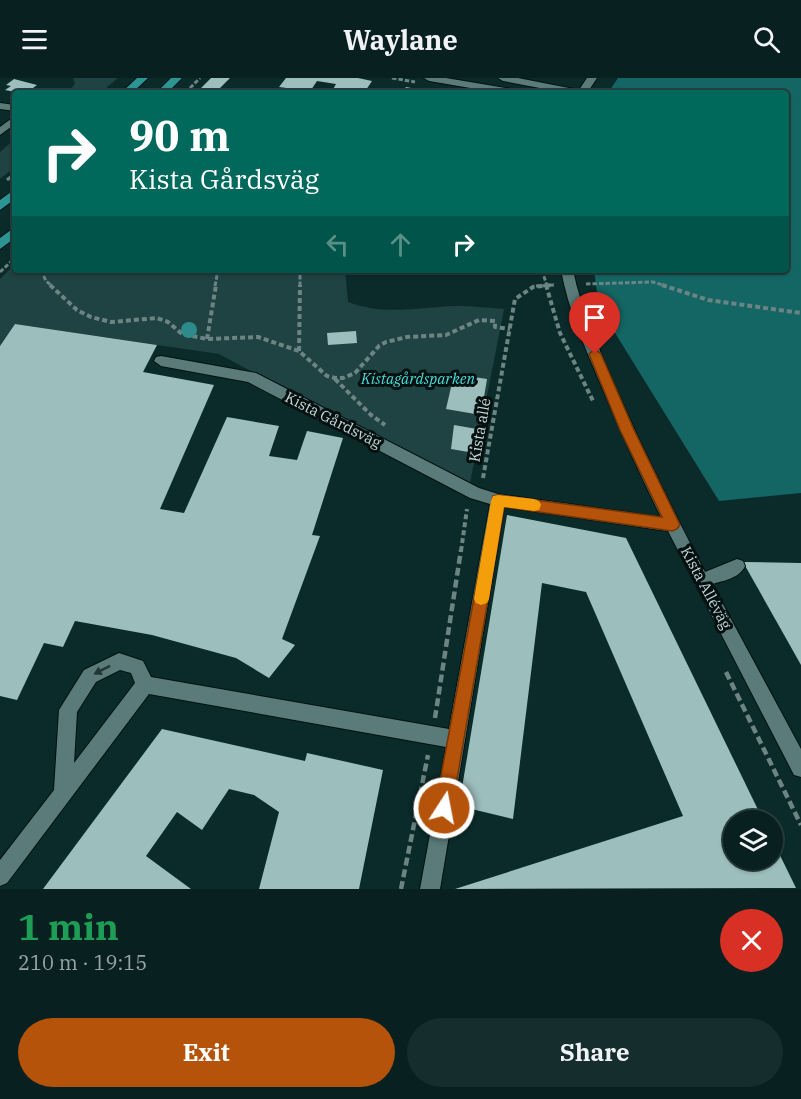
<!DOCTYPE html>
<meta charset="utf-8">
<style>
:root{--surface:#082020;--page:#162d2d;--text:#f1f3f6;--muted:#98a3a5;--line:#293e3e;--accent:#b45309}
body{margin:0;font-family:"IBM Plex Serif",serif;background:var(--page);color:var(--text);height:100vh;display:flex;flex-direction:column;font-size:22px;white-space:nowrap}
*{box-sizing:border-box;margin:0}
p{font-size:20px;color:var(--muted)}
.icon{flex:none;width:33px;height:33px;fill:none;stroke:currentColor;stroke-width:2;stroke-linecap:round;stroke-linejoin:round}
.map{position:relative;height:811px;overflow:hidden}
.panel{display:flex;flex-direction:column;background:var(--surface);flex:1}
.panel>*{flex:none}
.hud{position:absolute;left:12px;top:12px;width:777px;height:183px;border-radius:6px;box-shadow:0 2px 4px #0004,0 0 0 2px var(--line);background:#00695c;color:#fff;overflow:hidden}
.buttons{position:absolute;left:723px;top:732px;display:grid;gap:12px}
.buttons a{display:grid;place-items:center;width:60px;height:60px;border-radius:50%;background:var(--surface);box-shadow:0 2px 4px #0004,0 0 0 2px var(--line);font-size:30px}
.pin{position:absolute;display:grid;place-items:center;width:51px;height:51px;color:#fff;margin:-62px -26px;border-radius:50% 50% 50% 0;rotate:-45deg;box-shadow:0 0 6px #0007}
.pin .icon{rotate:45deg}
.me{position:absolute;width:66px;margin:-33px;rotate:11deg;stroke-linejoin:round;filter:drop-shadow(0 0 4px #0008)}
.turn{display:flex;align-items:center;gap:21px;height:126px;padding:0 18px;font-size:27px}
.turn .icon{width:78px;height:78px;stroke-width:2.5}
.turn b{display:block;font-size:42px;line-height:51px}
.lanes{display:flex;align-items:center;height:57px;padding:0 18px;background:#0003;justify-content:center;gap:30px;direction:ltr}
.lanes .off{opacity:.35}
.round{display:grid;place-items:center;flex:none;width:63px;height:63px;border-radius:32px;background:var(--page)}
.summary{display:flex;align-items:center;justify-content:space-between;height:102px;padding:0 18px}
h1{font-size:36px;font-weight:700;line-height:45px;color:#1e9e55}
.primary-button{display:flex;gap:12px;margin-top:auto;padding:12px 18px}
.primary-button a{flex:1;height:69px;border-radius:36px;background:var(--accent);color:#fff;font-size:24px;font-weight:700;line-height:69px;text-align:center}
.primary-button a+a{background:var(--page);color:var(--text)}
header{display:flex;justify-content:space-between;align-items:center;height:78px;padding:0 18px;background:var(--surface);font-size:27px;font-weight:700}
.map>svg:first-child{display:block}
.green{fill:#1f4342}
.forest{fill:#146664}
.building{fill:#9cbebc}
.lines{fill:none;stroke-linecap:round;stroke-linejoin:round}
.minor-casing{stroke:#001212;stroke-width:2}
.major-casing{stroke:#001212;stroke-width:2}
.path-far2{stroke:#6c8483;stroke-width:3;stroke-dasharray:4.5 2;stroke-linecap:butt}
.path-far1{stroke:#6c8483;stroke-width:4;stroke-dasharray:5 3;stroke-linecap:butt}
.path{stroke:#6c8483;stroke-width:4.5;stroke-dasharray:8 4;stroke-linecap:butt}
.minor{fill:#5a7b79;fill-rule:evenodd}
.major{fill:#2c9492;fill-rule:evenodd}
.tree{fill:#2d8c8b}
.oneway{fill:#233635}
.route{fill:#b45309;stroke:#753606;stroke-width:1.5}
.slow{fill:#f59e0b}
.labels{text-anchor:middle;stroke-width:6;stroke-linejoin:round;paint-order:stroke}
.park-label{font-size:15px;font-style:italic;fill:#49dcda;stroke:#051110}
.street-label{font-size:15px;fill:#c5d6d5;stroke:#051110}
</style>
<header><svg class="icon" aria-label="menu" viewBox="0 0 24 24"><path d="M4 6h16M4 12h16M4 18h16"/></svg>Waylane<svg class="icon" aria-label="search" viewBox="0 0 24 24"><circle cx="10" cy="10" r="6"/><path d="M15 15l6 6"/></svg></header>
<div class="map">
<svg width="801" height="811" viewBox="0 0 801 811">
<rect width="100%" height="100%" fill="#0b2b2a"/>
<!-- green -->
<g class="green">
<path d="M73 0H118L100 15H67L75 6Z"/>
<path d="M15 61V89L0 101V74Z"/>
<path d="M15 186V192H345L348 224C384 238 420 229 458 228 473 228 489 230 504 231L469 410 219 276 15 246 0 268V201Z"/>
</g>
<!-- forest -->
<path class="forest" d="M618 0H801V415L719 423 599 229 594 192H786V15H608Z"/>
<!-- building -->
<g class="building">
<path d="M211 0H230L218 12 226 15H196Z"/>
<path d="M286 0H358L372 3 364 15H331L336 6 317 3 309 15H292L294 11 279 9Z"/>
<path d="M14 1 37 7 29 13 24 12 20 15 5 12 11 8 6 7Z"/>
<path d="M406 9 432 14V15H402Z"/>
<path d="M15 246 157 267 143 294 214 307 160 431 184 435 227 339 279 348 269 378 297 382 307 353 343 360 312 457 320 458 282 561 295 567 269 600 236 580 152 557 75 543 63 569 44 565 17 622 0 618V268Z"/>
<path d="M356 253 357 265 328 267 327 255Z"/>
<path d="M454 296 487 301 481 337 446 331Z"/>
<path d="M454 347 477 351 474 375 451 371Z"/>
<path d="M507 437 626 460 763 742H734V782H772V761L796 810 455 811 683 738 586 514 542 505 513 741 459 728Z"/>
<path d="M743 484 801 485V587Z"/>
<path d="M162 651 305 683 307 675 383 692 359 811H259L279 734 254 717 229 711 202 752 177 734 146 778 191 811H43Z"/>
</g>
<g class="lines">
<!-- minor casing -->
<g class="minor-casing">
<g id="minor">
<path d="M424 0H446L517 12 522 15H500L429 3Z"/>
<path d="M498 0H518L579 12 587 0H597L587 15H566L503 3Z"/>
<path d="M0 25 15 27V33L0 31Z"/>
<path d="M15 38V46L0 57V49Z"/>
<path d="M561 192H573C581 232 598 267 613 304 641 368 672 431 705 494L737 481 743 483 745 488C740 500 723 503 712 506L801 671V699L794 697 668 453 504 429 440 811H420L446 669 149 616 7 805 0 808V782L54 712 59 632 84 592 119 575 143 583 151 599 449 651 490 426 470 420 248 304 161 288 154 283 156 279 161 278 256 295 479 410 498 416 661 439C638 393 618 347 598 300 583 265 568 230 561 192ZM120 592 131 595 135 605 74 685 77 634 96 604Z"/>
</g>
</g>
<!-- major casing -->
<g class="major-casing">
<g id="major">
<path d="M137 0H148L132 15H121Z"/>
<path d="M171 0H182L167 15H156Z"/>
<path d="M15 111V121L0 132V122Z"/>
<path d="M15 149V160L0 171V160Z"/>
</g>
</g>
<!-- path-far2 -->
<g class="path-far2">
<path d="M392 0 415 4"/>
<path d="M190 10 200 0"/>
<path d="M7 102 15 95"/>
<path d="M41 192 46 203 52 208"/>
<path d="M382 192H406"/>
<path d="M542 192 547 208"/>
<path d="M0 194 15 180"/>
<path d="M586 206 653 204 666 208"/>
<path d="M215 208 218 192"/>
<path d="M300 208V192"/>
<path d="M536 208 554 207"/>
</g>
<!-- path-far1 -->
<g class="path-far1">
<path d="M50 207 77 232 91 239 111 244 157 240 168 244 182 256 207 261 258 259 299 273 327 298 335 300H343L355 295 379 268 386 264 407 259 446 257 479 242 495 243V249L510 251"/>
<path d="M546 207 560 255 593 323"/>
<path d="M662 207 708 222 801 235"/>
<path d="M207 261 216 207"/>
<path d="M299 273 300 207"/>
<path d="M335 301 371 337 385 347"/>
<path d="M483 400 515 221 533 209 554 207"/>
<path d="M461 473 467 431"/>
</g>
<!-- path -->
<g class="path">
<path d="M726 594 801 747"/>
<path d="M435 640 461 472"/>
<path d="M401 811 428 677"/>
</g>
<!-- minor -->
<use href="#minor" class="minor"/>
<!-- major -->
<use href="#major" class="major"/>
</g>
<!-- trees -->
<circle class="tree" cx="189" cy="252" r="8"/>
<!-- one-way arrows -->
<defs><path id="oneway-solid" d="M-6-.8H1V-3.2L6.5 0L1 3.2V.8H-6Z" transform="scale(1.5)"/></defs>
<use class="oneway" href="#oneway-solid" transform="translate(102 592) rotate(153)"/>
<!-- route -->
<path class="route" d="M595 271 601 276 634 352 680 447 677 451 672 453 504 429 452 730 450 736 444 739 437 736 435 730 493 418 498 417 662 439 620 352 589 276Z"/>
<!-- slow -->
<path class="slow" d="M498 417 534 421 539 423 541 427 539 432 534 433 504 429 489 521 487 525 481 527 476 525 474 521 491 423 493 418Z"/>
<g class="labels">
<!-- park labels -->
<g class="park-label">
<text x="418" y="306">Kistagårdsparken</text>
</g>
<!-- street labels -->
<g class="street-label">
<text transform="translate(333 342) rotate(27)" y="5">Kista Gårdsväg</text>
<text transform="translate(480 352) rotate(-80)" y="5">Kista allé</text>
<text transform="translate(706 510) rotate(62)" y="5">Kista Alléväg</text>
</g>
</g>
</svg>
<div class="buttons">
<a><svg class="icon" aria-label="layers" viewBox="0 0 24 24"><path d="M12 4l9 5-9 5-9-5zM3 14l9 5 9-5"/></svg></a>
</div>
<div class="pin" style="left:595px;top:276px;background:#d93025"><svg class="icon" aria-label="arrive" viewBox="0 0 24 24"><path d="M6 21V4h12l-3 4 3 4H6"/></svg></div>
<svg class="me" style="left:444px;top:730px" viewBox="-20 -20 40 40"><circle r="17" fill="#b45309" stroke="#fff" stroke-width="3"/><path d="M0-11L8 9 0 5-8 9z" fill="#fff"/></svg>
<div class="hud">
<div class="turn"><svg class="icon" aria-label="right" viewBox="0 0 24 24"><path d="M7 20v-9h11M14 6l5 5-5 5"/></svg><div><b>90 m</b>Kista Gårdsväg</div></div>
<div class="lanes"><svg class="icon off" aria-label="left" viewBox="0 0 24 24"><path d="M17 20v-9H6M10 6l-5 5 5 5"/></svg><svg class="icon off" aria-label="ahead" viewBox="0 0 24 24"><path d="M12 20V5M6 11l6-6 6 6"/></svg><svg class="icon" aria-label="right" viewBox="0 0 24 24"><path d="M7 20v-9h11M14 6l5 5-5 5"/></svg></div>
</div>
</div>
<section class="panel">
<div class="summary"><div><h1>1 min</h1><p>210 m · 19:15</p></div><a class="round" style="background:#d93025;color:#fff"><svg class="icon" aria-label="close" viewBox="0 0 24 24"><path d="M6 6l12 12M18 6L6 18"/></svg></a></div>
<div class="primary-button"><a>Exit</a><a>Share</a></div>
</section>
